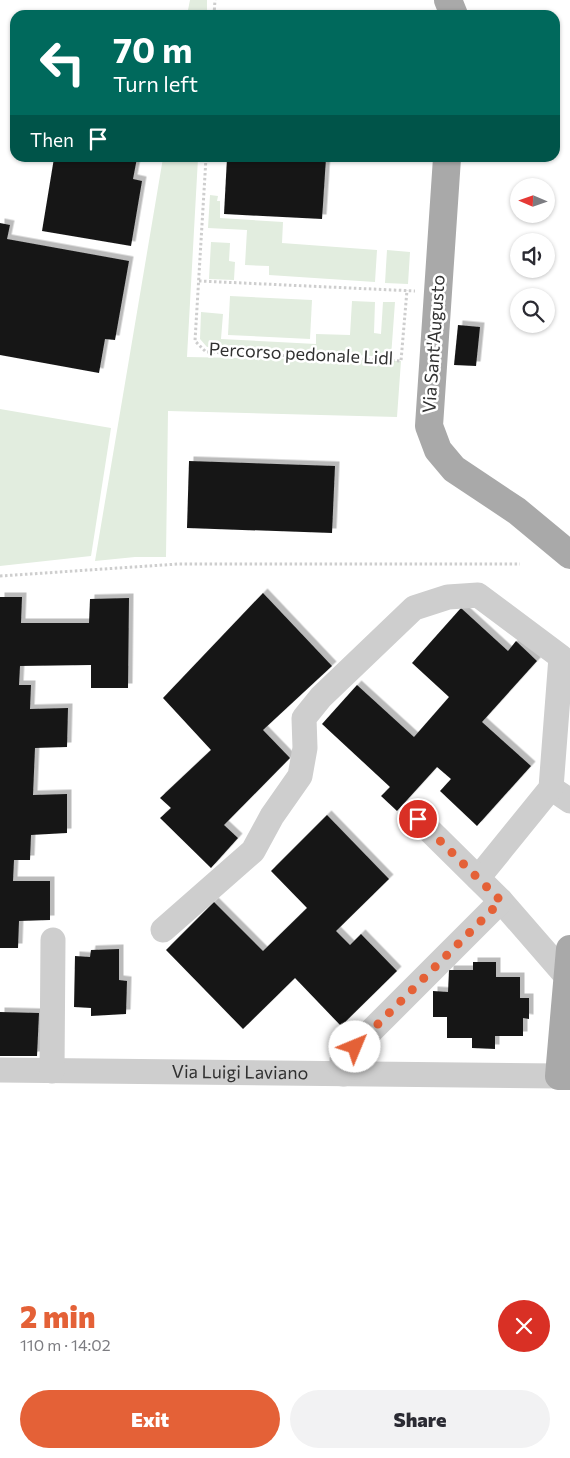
<!DOCTYPE html>
<meta charset="utf-8">
<style>
:root{--surface:#fff;--page:#f2f2f3;--text:#2b2b33;--muted:#7c7c81;--accent:#e46137}
body{margin:0;font-family:Commissioner,sans-serif;background:var(--page);color:var(--text);height:100vh;display:flex;flex-direction:column;font-size:19px;white-space:nowrap}
*{box-sizing:border-box;margin:0}
p{font-size:16px;color:var(--muted)}
.icon{flex:none;width:28px;height:28px;fill:none;stroke:currentColor;stroke-width:2;stroke-linecap:round;stroke-linejoin:round}
.map{position:relative;height:1283px;overflow:hidden}
.panel{display:flex;flex-direction:column;background:var(--surface);flex:1}
.panel>*{flex:none}
.banner{position:absolute;left:10px;top:10px;width:550px;height:152px;border-radius:15px;box-shadow:0 1px 4px #0004;background:#00695c;color:#fff;overflow:hidden}
.needle{width:32px;rotate:272deg}
.controls{position:absolute;left:510px;top:178px;display:grid;gap:10px}
.controls a{display:grid;place-items:center;width:45px;height:45px;border-radius:50%;background:var(--surface);box-shadow:0 1px 4px #0004;font-size:25px}
.pin{position:absolute;display:grid;place-items:center;width:42px;height:42px;color:#fff;margin:-21px;border:2px solid #fff;border-radius:50%;box-shadow:0 1px 5px #0007}
.me{position:absolute;width:55px;margin:-28px;rotate:45deg;stroke-linejoin:round;filter:drop-shadow(0 0 4px #0008)}
.turn{display:flex;align-items:center;gap:18px;height:105px;padding:0 20px;font-size:22px}
.turn .icon{width:65px;height:65px;stroke-width:2.5}
.turn b{display:block;font-size:35px;line-height:42px}
.then{display:flex;align-items:center;height:48px;padding:0 20px;background:#0003;gap:10px;font-size:19px}
.round{display:grid;place-items:center;flex:none;width:52px;height:52px;border-radius:26px;background:var(--page)}
.overview{display:flex;align-items:center;justify-content:space-between;height:85px;padding:0 20px}
h1{font-size:30px;font-weight:800;line-height:38px;color:var(--accent)}
.cta{display:flex;gap:10px;margin-top:auto;padding:10px 20px}
.cta a{flex:1;height:58px;border-radius:30px;background:var(--accent);color:#fff;font-size:20px;font-weight:800;line-height:58px;text-align:center}
.cta a+a{background:var(--page);color:var(--text)}
.map>svg:first-child{display:block}
.green{fill:#e2eddf}
.building{fill:#181818;filter:url(#shadow)}
.lines{fill:none;stroke-linecap:round;stroke-linejoin:round}
.path{stroke:#cecece;stroke-width:3;stroke-dasharray:2.5 2.5;stroke-linecap:butt}
.minor{stroke:#cecece;stroke-width:25}
.major{stroke:#a9a9a9;stroke-width:28}
.route{stroke:#e46137;stroke-width:9;stroke-dasharray:0 16.2}
.labels{text-anchor:middle;stroke-width:5;stroke-linejoin:round;paint-order:stroke}
.street-label{font-size:18px;fill:#313131;stroke:#fff}
</style>
<div class="map">
<svg width="570" height="1283" viewBox="0 0 570 1283">
<defs>
<filter id="shadow"><feDropShadow dx="4.5" dy="-4.5" stdDeviation="0" flood-color="#0004"/></filter>
</defs>
<rect width="100%" height="100%" fill="#fff"/>
<!-- green -->
<g class="green">
<path d="M190 0H207V15H187Z"/>
<path d="M163 158H198L187 357 401 361 397 417 168 411 166 557H135L95 561Z"/>
<path d="M210 195 218 196 217 201H220V218L283 222 282 243 377 250 375 282 269 275V266L245 265 247 230 208 228Z"/>
<path d="M211 242 230 243 229 261 235 262 234 280 209 279Z"/>
<path d="M387 250 410 252 408 284 385 283Z"/>
<path d="M230 296 312 300 310 339 228 335Z"/>
<path d="M352 301 375 302 374 333 381 334 383 302H395L391 357 207 347 200 339 201 312 223 314 221 339 316 344V334L350 335Z"/>
<path d="M0 409 111 428 91 556 0 566Z"/>
</g>
<!-- building -->
<g class="building">
<path d="M54 158H137L133 179 142 181 131 246 42 231Z"/>
<path d="M227 158H326L322 219 224 214Z"/>
<path d="M0 223 10 225 7 239 129 261 115 340 105 339 99 373 0 355Z"/>
<path d="M458 325 480 327 476 366 454 365Z"/>
<path d="M189 461 335 466 332 533 187 528Z"/>
<path d="M263 593 332 666 263 730 290 758 224 825 238 838 211 868 160 818 171 808 160 798 211 750 163 698Z"/>
<path d="M0 597H22L21 623H89L90 599 129 598 128 688H91V665L20 666 19 685H31L30 709 68 708 67 747 35 748 33 795 67 794V833L31 835 30 860H14L13 881H50V920L19 921 18 948H0Z"/>
<path d="M461 608 508 651 516 641 537 661 482 722 531 766 477 826 440 791 451 779 437 767 397 811 381 796 390 787 322 724 357 685 414 737 449 697 412 663Z"/>
<path d="M327 815 389 879 336 931 350 945 361 934 397 971 341 1026 295 978 243 1029 166 950 214 902 263 951 307 908 271 871Z"/>
<path d="M119 949V980L127 981 126 1014 91 1016V1008L74 1007 75 956 90 957 91 950Z"/>
<path d="M473 962H496V977H520V998H529V1019L523 1018V1036H495V1049L472 1048V1038H447V1017H433V991L448 992 449 970H473Z"/>
<path d="M0 1012 39 1013 37 1056H0Z"/>
</g>
<g class="lines">
<!-- path -->
<g class="path">
<path d="M214 15 215 0"/>
<path d="M206 158 195 341 206 352 401 361 407 290"/>
<path d="M199 281 415 291"/>
<path d="M0 576 178 564H520"/>
</g>
<!-- minor -->
<g class="minor">
<path d="M551 788 570 801"/>
<path d="M501 901 568 978"/>
<path d="M163 930 253 851 272 816 300 776 305 748 304 718 321 697 414 608 448 597 478 595 561 657 551 788 478 878"/>
<path id="s1" d="M0 1070 559 1076"/>
<path d="M52 1071 53 940"/>
<path d="M343 1074 342 1060 501 901 418 819"/>
</g>
<!-- major -->
<g class="major">
<path d="M448 0 454 15"/>
<path d="M447 158 429 426 438 450 454 469 517 511 570 555"/>
<path d="M570 949 559 1076H570"/>
</g>
</g>
<g class="lines">
<!-- route -->
<path class="route" d="M355 1047 501 901 418 819"/>
</g>
<g class="labels">
<!-- street labels -->
<g class="street-label">
<text transform="translate(434 344) rotate(-86)" y="6">Via Sant'Augusto</text>
<text transform="translate(301 354) rotate(3)" y="6">Percorso pedonale Lidl</text>
<text dy="6" stroke="none"><textPath href="#s1" startOffset="240">Via Luigi Laviano</textPath></text>
</g>
</g>
</svg>
<div class="controls">
<a><svg class="needle" viewBox="-14 -14 28 28"><path d="M0-13l5 13h-10z" fill="#e53935"/><path d="M0 13l5-13h-10z" fill="#7c7c81"/></svg></a>
<a><svg class="icon" aria-label="sound" viewBox="0 0 24 24"><path d="M4 9h4l5-4v14l-5-4H4zM17 9q2 3 0 6"/></svg></a>
<a><svg class="icon" aria-label="search" viewBox="0 0 24 24"><circle cx="10" cy="10" r="6"/><path d="M15 15l6 6"/></svg></a>
</div>
<div class="pin" style="left:418px;top:819px;background:#d93025"><svg class="icon" aria-label="arrive" viewBox="0 0 24 24"><path d="M6 21V4h12l-3 4 3 4H6"/></svg></div>
<svg class="me" style="left:355px;top:1047px" viewBox="-20 -20 40 40"><circle r="19" fill="#fff"/><path d="M0-13L10 11 0 6-10 11z" fill="#e46137"/></svg>
<div class="banner">
<div class="turn"><svg class="icon" aria-label="left" viewBox="0 0 24 24"><path d="M17 20v-9H6M10 6l-5 5 5 5"/></svg><div><b>70 m</b>Turn left</div></div>
<div class="then">Then<svg class="icon" aria-label="arrive" viewBox="0 0 24 24"><path d="M6 21V4h12l-3 4 3 4H6"/></svg></div>
</div>
</div>
<section class="panel">
<div class="overview"><div><h1>2 min</h1><p>110 m · 14:02</p></div><a class="round" style="background:#d93025;color:#fff"><svg class="icon" aria-label="close" viewBox="0 0 24 24"><path d="M6 6l12 12M18 6L6 18"/></svg></a></div>
<div class="cta"><a>Exit</a><a>Share</a></div>
</section>
